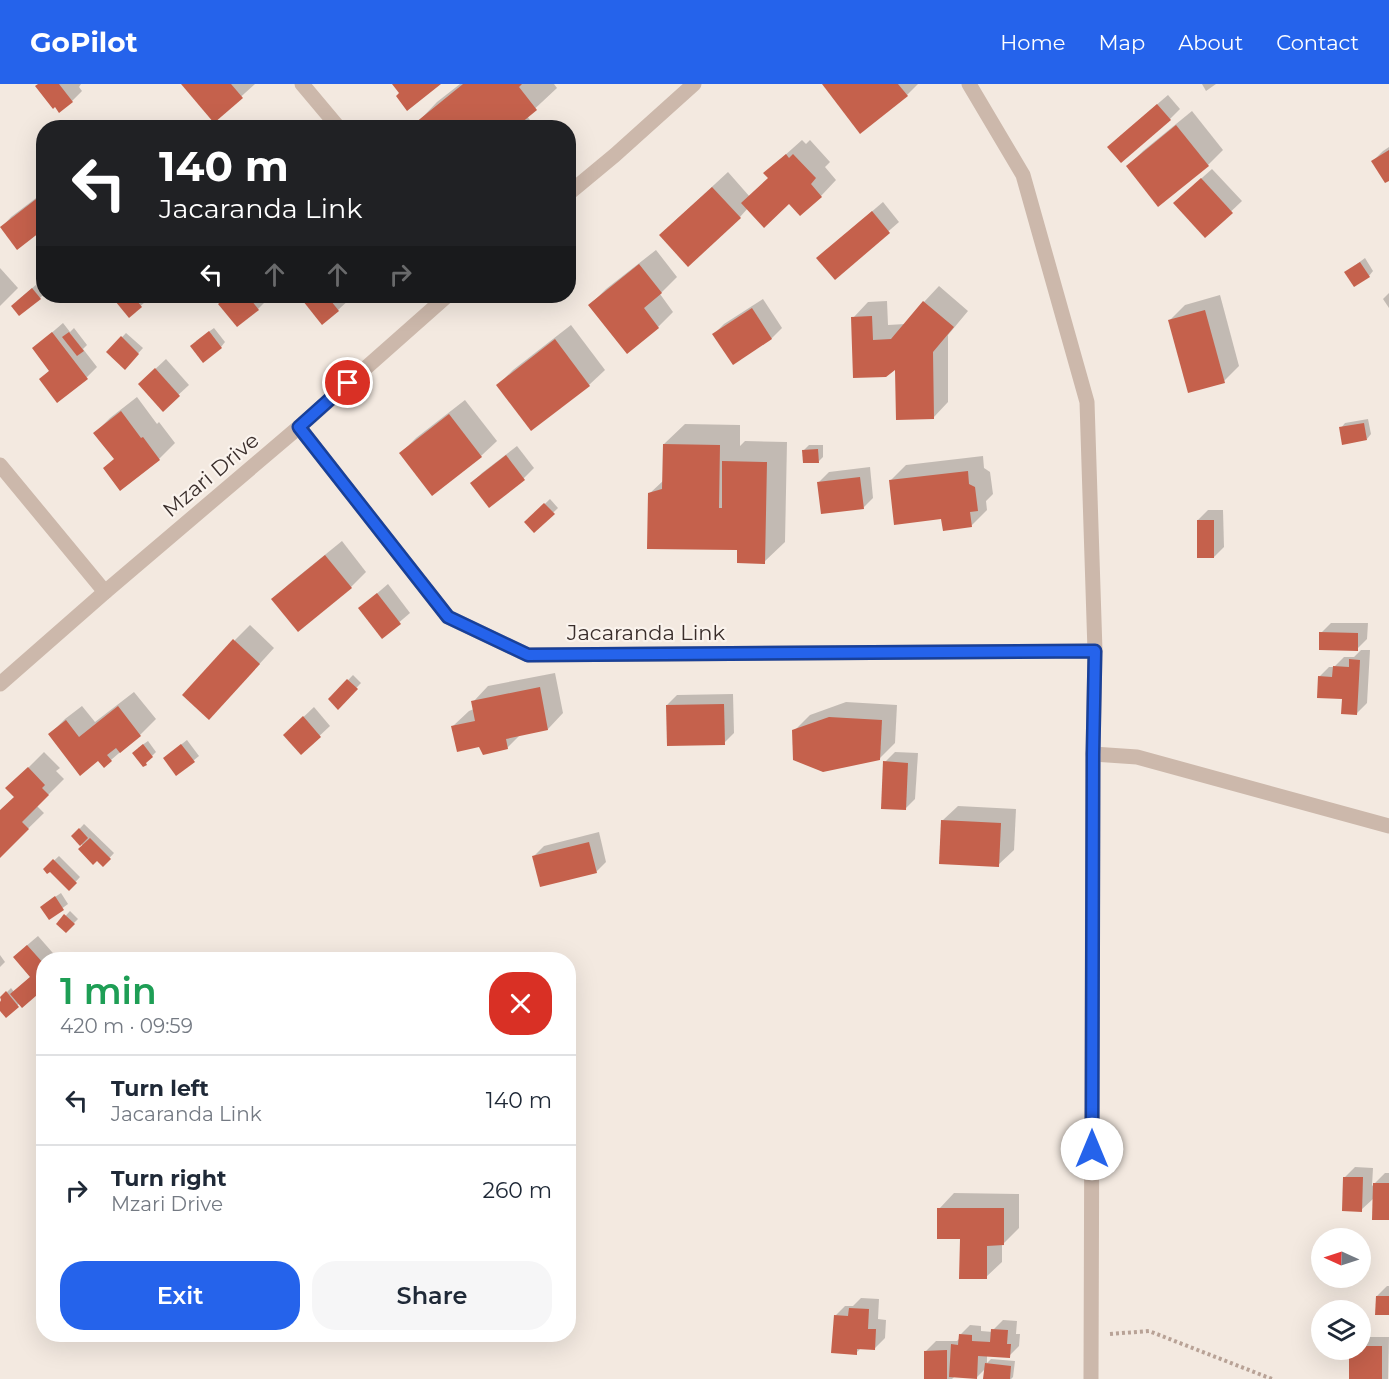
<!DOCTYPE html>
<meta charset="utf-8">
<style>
:root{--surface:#fff;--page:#f6f6f7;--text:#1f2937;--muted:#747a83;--line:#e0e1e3;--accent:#2563eb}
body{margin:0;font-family:Montserrat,sans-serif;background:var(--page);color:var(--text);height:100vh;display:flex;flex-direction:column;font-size:22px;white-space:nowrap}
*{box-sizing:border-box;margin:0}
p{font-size:20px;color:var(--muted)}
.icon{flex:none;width:33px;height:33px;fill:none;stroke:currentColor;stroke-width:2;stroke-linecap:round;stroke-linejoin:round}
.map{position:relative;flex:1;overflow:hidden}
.drawer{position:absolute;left:36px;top:868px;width:540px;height:390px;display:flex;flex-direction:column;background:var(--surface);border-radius:24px;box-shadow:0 6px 24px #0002}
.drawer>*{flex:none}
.top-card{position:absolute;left:36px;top:36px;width:540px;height:183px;border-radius:24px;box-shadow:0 6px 24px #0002;background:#202124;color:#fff;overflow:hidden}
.needle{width:39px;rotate:273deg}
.tools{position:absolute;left:1311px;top:1144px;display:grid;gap:12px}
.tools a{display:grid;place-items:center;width:60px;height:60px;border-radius:50%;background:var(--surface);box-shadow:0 6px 24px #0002;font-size:30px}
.pin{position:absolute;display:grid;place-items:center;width:51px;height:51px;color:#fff;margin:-26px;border:3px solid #fff;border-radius:50%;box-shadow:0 2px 6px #0007}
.me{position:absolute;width:66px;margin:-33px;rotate:0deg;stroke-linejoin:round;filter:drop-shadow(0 0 4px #0008)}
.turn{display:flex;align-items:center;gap:21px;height:126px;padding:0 24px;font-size:27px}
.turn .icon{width:78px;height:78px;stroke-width:2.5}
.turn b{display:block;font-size:42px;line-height:51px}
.lanes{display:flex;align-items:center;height:57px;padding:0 24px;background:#0003;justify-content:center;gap:30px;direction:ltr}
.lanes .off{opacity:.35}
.round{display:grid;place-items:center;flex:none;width:63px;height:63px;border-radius:24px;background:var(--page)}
.overview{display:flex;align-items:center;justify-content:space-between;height:102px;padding:0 24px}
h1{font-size:36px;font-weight:600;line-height:45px;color:#1e9e55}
.button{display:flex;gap:12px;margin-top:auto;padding:12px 24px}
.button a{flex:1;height:69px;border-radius:24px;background:var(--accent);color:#fff;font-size:24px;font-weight:600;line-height:69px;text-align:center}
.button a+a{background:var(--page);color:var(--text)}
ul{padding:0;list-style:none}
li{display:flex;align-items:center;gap:18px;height:90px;padding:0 24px;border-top:2px solid var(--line)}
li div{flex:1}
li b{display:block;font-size:22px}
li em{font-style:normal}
header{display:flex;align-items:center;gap:36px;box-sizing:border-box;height:84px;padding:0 30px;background:var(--accent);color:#fff}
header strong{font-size:28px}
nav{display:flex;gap:33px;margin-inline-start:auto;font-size:21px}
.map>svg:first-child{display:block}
.shadow{fill:#0003}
.building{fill:#c5614c}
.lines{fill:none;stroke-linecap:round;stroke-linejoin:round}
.path{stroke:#b8a296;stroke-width:4;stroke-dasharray:3 3;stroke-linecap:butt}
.minor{stroke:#ccb8ab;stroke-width:15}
.route-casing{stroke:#184099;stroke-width:15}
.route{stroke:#2563eb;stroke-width:10}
.labels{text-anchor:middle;stroke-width:4.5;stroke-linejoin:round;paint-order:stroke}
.street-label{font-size:21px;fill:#3a2e2b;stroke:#faf3ed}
</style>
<header>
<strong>GoPilot</strong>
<nav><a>Home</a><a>Map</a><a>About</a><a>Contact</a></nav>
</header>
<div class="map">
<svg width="1389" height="1295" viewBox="0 0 1389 1295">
<rect width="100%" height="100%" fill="#f3e9e0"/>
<!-- shadow -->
<g class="shadow">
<path d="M39 0H81L79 3 82 7 72 17Z"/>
<path d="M183 0H255L214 37Z"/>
<path d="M460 0H554L557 4 527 32 536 44H421L417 39 437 18Z"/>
<path d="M824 0H918L907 11Z"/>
<path d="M1202 0H1216L1206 7Z"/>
<path d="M1168 11 1180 25 1170 35 1119 53Z"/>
<path d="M1192 27 1223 66 1208 81 1128 82 1143 67Z"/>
<path d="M802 56 806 60 810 56 830 78 825 83 836 96 821 112 748 124 740 133 676 136 728 88 750 113 769 94 765 89Z"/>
<path d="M1389 63V95L1373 77 1383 67Z"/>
<path d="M1212 85 1242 117 1205 152 1185 109Z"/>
<path d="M44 108V143L1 144 11 133Z"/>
<path d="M883 118 899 138 835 194 829 164Z"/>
<path d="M656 166 677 193 660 210 673 228 658 243 590 221 606 205Z"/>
<path d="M1365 174 1373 187 1369 192 1346 188Z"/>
<path d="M0 184 18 204 0 222Z"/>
<path d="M37 200 44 208V210L40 214 17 217Z"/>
<path d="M939 202 968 227 948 251V318L933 334 897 283 853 234 868 218 887 217 888 241 905 240 924 218Z"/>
<path d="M1389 209V224L1383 215Z"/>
<path d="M1220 211 1239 282 1224 297 1170 236 1185 221Z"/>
<path d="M113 212H141L145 218 129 232Z"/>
<path d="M229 212H266L268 215 258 225 220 220Z"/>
<path d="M301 212H353L338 226 322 239Z"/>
<path d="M763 215 782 244 772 254 733 279 714 250 724 240Z"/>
<path d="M63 239 70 248 74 244 87 261 83 265 97 283 87 293 57 317 41 295 50 286 34 264Z"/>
<path d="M571 241 605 286 589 301H498L513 286Z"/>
<path d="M214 244 225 258 221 263 196 257Z"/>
<path d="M126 249 143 264 125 284 108 268Z"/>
<path d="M166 275 189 301 163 325 150 290Z"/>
<path d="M137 313 157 340 159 338 175 359 159 375 121 405 115 374 95 349 110 334Z"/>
<path d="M465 316 497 357 481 372 432 410 401 369 416 354Z"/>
<path d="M1368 335 1371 350 1367 355 1341 344 1345 339Z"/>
<path d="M685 340 740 341V362L745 357 787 358 785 458 764 478 738 465 649 410 664 396V360Z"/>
<path d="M809 361H823V373L819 377 804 366Z"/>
<path d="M517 362 534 384 524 394 489 422 472 399 482 389Z"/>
<path d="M983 372 984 384 990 388 993 410 986 417 987 426 971 442 943 434 890 397 906 381Z"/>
<path d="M870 383 873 414 863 424 819 398 829 388Z"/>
<path d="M550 415 558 424 534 447 526 438Z"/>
<path d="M1208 426H1223L1224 463 1214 473 1198 436Z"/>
<path d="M342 457 366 488 351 503 273 515 289 500Z"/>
<path d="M388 500 410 529 382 553 360 524Z"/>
<path d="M1331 539H1368L1367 555 1357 565 1321 549Z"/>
<path d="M250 541 274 564 224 619 235 556Z"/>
<path d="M1361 566H1370L1367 619 1357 629 1343 614 1319 593 1329 583H1334L1344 573H1354Z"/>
<path d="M555 589 563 629 548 645 521 650 507 664 480 662 453 642 469 627 474 625 473 618 488 602Z"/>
<path d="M353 591 361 599 338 623 330 615Z"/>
<path d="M134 608 156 635 140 651 104 682 99 675 50 650 65 635 82 622 95 638Z"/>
<path d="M733 610 734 649 724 659 667 621 677 611Z"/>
<path d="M846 618 897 621 895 659 880 674 794 647 810 631Z"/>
<path d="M314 623 330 642 301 669 295 641Z"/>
<path d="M187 656 199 672 177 690 169 670Z"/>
<path d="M148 657 156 668 150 674 138 664Z"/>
<path d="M44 668 60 684 56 687 64 695 37 722 44 729 0 772V728L16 713 8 704Z"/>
<path d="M895 668 918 669 915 715 905 725 885 678Z"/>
<path d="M958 722 1016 725 1014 766 998 781 942 737Z"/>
<path d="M84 740 114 769 103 781 73 752Z"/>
<path d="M599 748 606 778 596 788 534 772 544 762Z"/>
<path d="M59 772 80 793 69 805 50 785H45Z"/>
<path d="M61 809 68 820 49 834 46 819Z"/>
<path d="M70 827 78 835 66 847 58 840Z"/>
<path d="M38 852 59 876H44V903L20 919 6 932 0 925V919L3 916 1 914 11 904 14 908 31 892 25 863Z"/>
<path d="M0 871 5 878 0 883Z"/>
<path d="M1355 1083 1373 1084 1372 1102 1385 1089H1389V1135L1374 1114 1361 1126 1344 1094Z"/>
<path d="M954 1109 1019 1110V1144L1003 1160H1002V1178L986 1193 961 1154 939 1125Z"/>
<path d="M1387 1202H1389V1230L1377 1212Z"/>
<path d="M861 1214 879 1215 878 1235 886 1236 885 1254 875 1264 862 1263 856 1269 835 1232 845 1222H853Z"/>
<path d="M1003 1236 1017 1237 1016 1250H1020L1019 1262 1009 1272 987 1271V1279L991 1275 1015 1277 1013 1293 1011 1295H985L986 1284 976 1294 955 1292 952 1295H926V1267L936 1257H957L960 1254V1251L970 1241 981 1242V1247L993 1248V1246Z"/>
<path d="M1360 1253H1389L1388 1295H1350V1266H1360Z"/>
</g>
<!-- building -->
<g class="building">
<path d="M38 0H59L73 18 59 29 55 23 53 25 35 2Z"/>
<path d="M181 0H231L243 14 214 39Z"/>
<path d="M392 0H441L407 27 396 12 399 9Z"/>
<path d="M463 0H522L519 3 537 26 515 44H419L415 39Z"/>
<path d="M822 0H898L908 12 860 50Z"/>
<path d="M1157 20 1171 36 1121 79 1107 63Z"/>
<path d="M1176 41 1209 82 1158 123 1126 82Z"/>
<path d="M1389 66V97L1385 99 1371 77Z"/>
<path d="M786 70 789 74 793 70 816 94 811 100 822 113 800 132 789 120 764 144 741 119 768 94 763 89Z"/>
<path d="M1201 94 1233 129 1205 154 1173 119Z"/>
<path d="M712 103 741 134 688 183 659 151Z"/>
<path d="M44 109V145L17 166 0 143Z"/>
<path d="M872 127 890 149 835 196 816 174Z"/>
<path d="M1360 178 1370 193 1354 203 1344 188Z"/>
<path d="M639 180 662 209 644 224 659 244 627 270 588 221Z"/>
<path d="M32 204 41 215 19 232 11 222Z"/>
<path d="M111 212H133L142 223 129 234Z"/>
<path d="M229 212H248L259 226 237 243 218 220Z"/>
<path d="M299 212H327L339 227 322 241Z"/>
<path d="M923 217 954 243 933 268 934 335 896 336 895 286 886 293 853 294 851 233 872 232 873 256 891 255Z"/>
<path d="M752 224 772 255 733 281 712 250Z"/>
<path d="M1205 226 1225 299 1188 309 1168 236Z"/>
<path d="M209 247 222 264 203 279 190 262Z"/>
<path d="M52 248 88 295 57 319 39 295 49 287 32 264Z"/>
<path d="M69 248 84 267 77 272 62 253Z"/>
<path d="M121 252 139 270 125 286 106 268Z"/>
<path d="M555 255 590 302 531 347 496 301Z"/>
<path d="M155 284 180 312 163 328 138 300Z"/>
<path d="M121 327 141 354 143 353 160 376 120 407 103 384 114 375 93 349Z"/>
<path d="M449 330 482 373 432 412 399 369Z"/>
<path d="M1364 339 1367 356 1342 361 1339 343Z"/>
<path d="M663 360 720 361 719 424H722V377L767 378 765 480 737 479V466L647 465 648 409 662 405Z"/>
<path d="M818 365 819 379H803L802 366Z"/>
<path d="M506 371 525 396 489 424 470 399Z"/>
<path d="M968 387 969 400 975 403 978 427 970 428 972 443 943 447 941 435 894 441 889 396Z"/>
<path d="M860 393 864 425 821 430 817 398Z"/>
<path d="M544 419 555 430 534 449 524 438Z"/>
<rect x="1197" y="436" width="17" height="38"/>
<path d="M325 471 352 504 298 548 271 515Z"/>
<path d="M377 509 401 540 382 555 358 524Z"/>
<path d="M1319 548 1358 549V567L1319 566Z"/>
<path d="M233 555 260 580 209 636 182 611Z"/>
<path d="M1349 575 1360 576 1357 631 1341 630 1342 615 1317 614 1318 592 1332 593 1333 582 1349 583Z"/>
<path d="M347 595 358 605 338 626 328 615Z"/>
<path d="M540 603 548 646 506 655 508 665 483 671 479 663 457 668 451 642 475 637 471 617Z"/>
<path d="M724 620 725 661 667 662 666 621Z"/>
<path d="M118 622 141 652 120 669 116 664 107 671 112 677 104 684 98 677 80 692 48 650 66 636 79 653Z"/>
<path d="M303 632 321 653 301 671 283 651Z"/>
<path d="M829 633 882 636 880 676 823 688 793 676 792 646Z"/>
<path d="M143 660 153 673 146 679 147 681 143 683 132 669Z"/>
<path d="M181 660 195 678 176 692 163 674Z"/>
<path d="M883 677 908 679 906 726 881 725Z"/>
<path d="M28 683 45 701 42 704 49 711 22 738 29 745 0 774V726L14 713 5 704Z"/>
<path d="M941 736 1001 739 999 783 939 780Z"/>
<path d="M79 744 88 754 80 762 71 752Z"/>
<path d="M90 754 111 775 103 783 97 777 93 781 78 765Z"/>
<path d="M589 758 597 789 540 803 532 772Z"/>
<path d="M53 775 77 799 69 807 50 788 47 790 43 785Z"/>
<path d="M55 812 64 826 49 836 40 823Z"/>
<path d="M64 830 75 840 66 849 56 840Z"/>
<path d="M27 861 44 880V905L22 924 10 910 30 893 13 873Z"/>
<path d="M6 907 19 923 6 934 0 927V918L1 916 0 913Z"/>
<path d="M1343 1093H1363L1362 1128 1342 1127Z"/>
<path d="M1373 1099H1389V1136H1372Z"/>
<path d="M937 1124H1004V1161L987 1162V1195H959L960 1155H937Z"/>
<path d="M1376 1212H1389V1231H1375Z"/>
<path d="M849 1224 869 1225 868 1245H876L875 1266 857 1265V1271L831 1269 834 1231 848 1232Z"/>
<path d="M991 1245 1008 1246 1007 1260H1011L1010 1274 978 1272 977 1295 949 1293 951 1260 958 1261 959 1250 972 1251V1257L990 1258Z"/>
<path d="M1360 1262H1382V1295H1349V1266H1360Z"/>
<path d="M947 1266V1295H924V1267Z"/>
<path d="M985 1279 1011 1282 1010 1295H983Z"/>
</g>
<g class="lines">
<!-- path -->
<path class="path" d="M1110 1250 1149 1247 1272 1295"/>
<!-- minor -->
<g class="minor">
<path d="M302 0 339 44"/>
<path d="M969 0 1023 91 1087 318 1095 567 1093 670 1091 1295"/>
<path d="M568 110 615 71 694 0"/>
<path d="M299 343 448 533 528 571 1095 567"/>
<path d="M0 381 105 508"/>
<path d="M0 600 105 508 299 343 447 212"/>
<path d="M1093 670 1137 673 1389 742"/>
</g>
</g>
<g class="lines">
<!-- route casing -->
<g class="route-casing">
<path id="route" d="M348 299 299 343 448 533 528 571 1095 567 1093 670 1092 1065"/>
</g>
<!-- route -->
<use href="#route" class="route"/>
</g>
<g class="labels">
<!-- street labels -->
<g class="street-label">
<text transform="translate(211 391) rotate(-40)" y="7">Mzari Drive</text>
<text x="646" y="556">Jacaranda Link</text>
</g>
</g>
</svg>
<div class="tools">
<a><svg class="needle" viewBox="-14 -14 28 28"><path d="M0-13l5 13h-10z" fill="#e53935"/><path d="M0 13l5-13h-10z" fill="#747a83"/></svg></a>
<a><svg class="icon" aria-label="layers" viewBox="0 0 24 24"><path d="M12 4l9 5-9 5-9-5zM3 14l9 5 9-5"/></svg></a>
</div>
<div class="pin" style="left:348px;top:299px;background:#d93025"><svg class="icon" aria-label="arrive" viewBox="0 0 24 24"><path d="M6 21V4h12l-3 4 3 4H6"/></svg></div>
<svg class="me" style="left:1092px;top:1065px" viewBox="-20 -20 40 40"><circle r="19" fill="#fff"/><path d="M0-13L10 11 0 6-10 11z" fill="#2563eb"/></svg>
<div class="top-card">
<div class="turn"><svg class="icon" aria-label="left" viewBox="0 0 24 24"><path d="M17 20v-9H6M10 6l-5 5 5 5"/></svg><div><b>140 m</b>Jacaranda Link</div></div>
<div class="lanes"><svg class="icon" aria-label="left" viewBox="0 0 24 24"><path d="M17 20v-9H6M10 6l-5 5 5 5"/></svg><svg class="icon off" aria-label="ahead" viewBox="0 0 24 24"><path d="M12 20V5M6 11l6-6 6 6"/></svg><svg class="icon off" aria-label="ahead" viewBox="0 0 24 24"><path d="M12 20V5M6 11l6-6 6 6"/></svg><svg class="icon off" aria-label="right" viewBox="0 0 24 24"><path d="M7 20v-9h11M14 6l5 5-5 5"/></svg></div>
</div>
<section class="drawer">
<div class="overview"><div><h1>1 min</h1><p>420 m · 09:59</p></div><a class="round" style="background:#d93025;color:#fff"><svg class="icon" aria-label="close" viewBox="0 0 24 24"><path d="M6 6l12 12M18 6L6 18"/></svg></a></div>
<ul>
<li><svg class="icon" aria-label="left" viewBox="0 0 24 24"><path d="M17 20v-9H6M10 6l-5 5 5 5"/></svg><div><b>Turn left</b><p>Jacaranda Link</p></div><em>140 m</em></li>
<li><svg class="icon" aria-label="right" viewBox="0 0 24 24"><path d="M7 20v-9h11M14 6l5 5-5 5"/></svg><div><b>Turn right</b><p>Mzari Drive</p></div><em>260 m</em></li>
</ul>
<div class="button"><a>Exit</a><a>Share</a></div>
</section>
</div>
